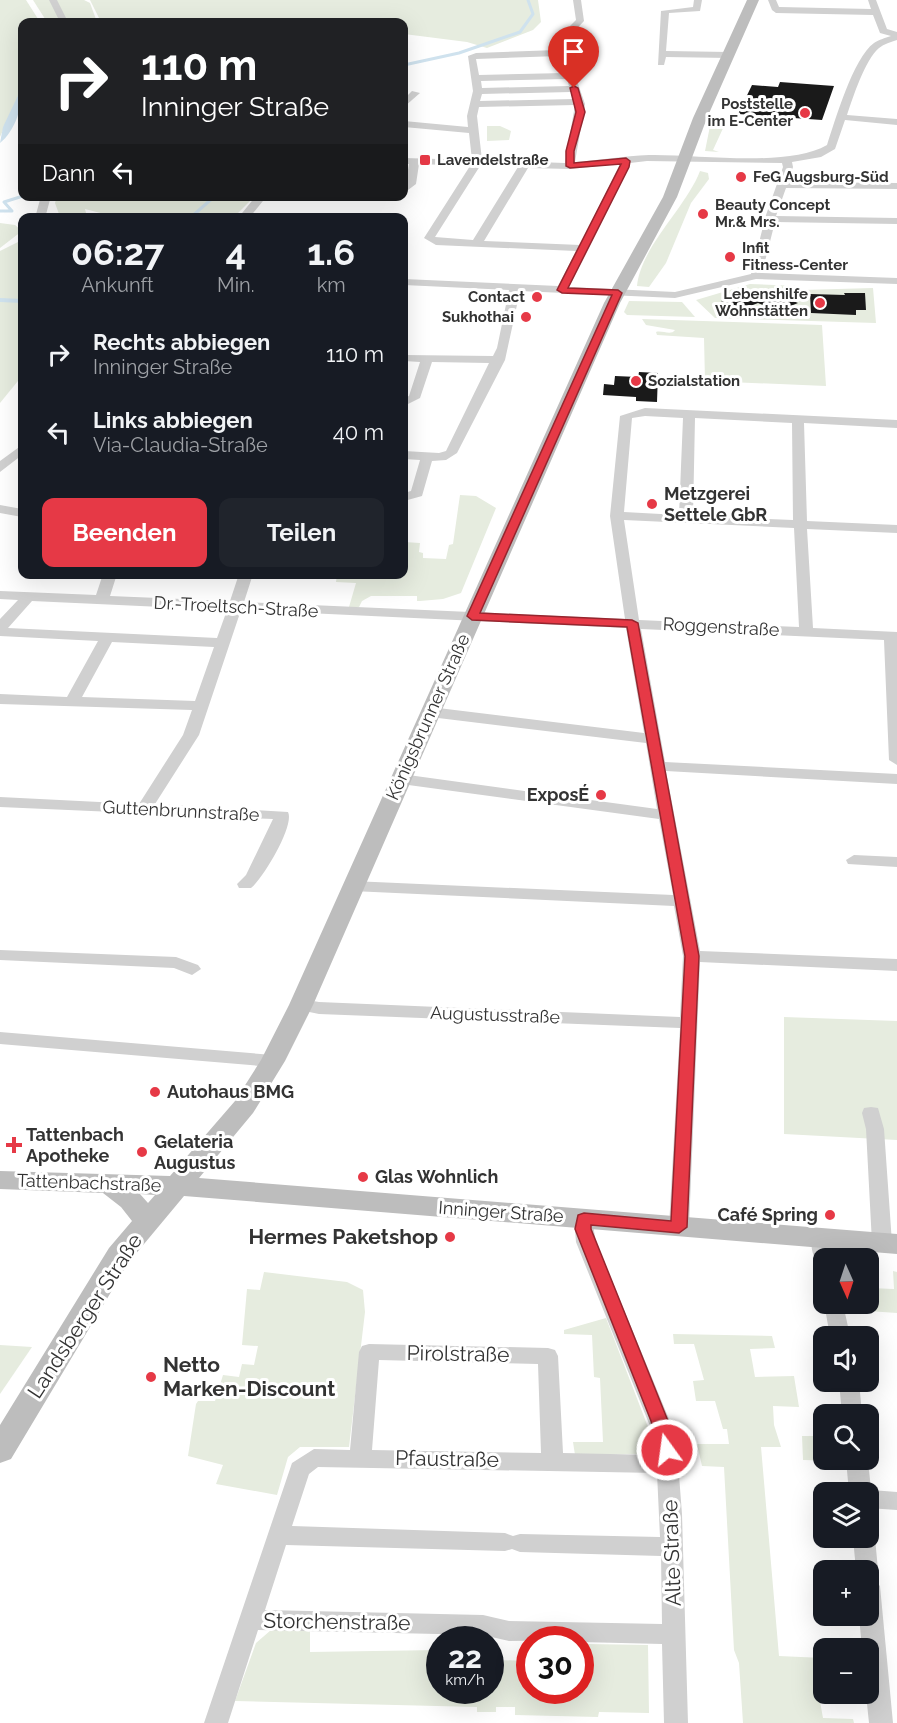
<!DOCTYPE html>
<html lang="de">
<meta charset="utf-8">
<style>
:root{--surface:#171b24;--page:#20242c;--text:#f1f3f6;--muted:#9ea1a6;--accent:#e63946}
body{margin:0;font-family:Raleway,sans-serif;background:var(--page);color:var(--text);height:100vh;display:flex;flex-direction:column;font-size:22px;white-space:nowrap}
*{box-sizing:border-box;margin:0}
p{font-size:20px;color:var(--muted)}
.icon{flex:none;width:33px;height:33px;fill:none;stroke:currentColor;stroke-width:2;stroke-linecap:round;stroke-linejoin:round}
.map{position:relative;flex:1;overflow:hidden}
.drawer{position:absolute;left:18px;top:213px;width:390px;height:366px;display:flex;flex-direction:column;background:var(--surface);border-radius:12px;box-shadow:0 6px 24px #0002}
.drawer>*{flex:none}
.guide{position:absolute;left:18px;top:18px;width:390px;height:183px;border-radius:12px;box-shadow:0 6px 24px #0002;background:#202124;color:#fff;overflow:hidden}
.needle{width:39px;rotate:177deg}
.controls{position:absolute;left:813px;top:1248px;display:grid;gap:12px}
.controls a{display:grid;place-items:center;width:66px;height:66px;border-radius:12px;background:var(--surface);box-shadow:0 6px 24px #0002;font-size:30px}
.speed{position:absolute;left:426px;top:1626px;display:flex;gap:12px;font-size:30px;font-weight:700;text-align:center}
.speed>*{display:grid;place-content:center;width:78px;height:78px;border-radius:50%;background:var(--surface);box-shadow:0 6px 24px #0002;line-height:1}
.speed small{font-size:15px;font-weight:400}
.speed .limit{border:9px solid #d22;background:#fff;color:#111}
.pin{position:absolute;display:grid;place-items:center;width:51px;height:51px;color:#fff;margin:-62px -26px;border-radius:50% 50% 50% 0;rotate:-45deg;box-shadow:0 0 6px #0007}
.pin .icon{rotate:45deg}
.me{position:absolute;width:66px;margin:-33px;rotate:346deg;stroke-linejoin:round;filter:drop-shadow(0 0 4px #0008)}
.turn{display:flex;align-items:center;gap:21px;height:126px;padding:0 24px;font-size:27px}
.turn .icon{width:78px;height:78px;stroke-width:2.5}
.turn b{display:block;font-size:42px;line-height:51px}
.then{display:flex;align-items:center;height:57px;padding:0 24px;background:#0003;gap:12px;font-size:22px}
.eta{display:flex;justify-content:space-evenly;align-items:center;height:102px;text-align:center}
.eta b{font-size:36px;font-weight:700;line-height:42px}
.cta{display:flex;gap:12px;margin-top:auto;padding:12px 24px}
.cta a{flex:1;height:69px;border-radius:12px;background:var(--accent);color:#fff;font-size:24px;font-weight:700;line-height:69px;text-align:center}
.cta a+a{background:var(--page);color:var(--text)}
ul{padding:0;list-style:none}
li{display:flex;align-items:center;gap:18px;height:78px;padding:0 24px}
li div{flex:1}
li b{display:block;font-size:22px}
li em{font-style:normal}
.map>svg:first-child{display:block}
.green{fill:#e6ecdf}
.water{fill:#cfe2ee}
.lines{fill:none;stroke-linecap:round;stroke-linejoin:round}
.stream-far1{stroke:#cfe2ee;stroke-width:3}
.stream{stroke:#cfe2ee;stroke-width:4}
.building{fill:#1a1a1a}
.street{fill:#d0d0d0;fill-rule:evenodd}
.secondary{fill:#bdbdbd;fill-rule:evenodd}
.route{fill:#e63946;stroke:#96252e;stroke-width:1.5}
.poi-dot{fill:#e63946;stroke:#fff;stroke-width:2}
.labels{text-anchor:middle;stroke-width:6;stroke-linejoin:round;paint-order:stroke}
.far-poi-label{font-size:15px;font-weight:bold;fill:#333;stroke:#fff;text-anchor:start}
.poi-label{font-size:18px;font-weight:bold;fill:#333;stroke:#fff;text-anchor:start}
.street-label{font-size:18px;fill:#333;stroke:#fff}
.near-poi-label{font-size:21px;font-weight:bold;fill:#333;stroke:#fff;text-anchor:end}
.near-street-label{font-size:21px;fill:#333;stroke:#fff}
</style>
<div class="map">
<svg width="897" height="1723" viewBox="0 0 897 1723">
<rect width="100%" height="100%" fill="#fff"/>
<!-- green -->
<g class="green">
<path d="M0 0H26L40 22H22V87L0 137Z"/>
<path d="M33 0H84L90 3 97 22H47Z"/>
<path d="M90 0H538L541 22 533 30 487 48 467 42 404 34V22H101Z"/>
<path d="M712 116 733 120H727L725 124 713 150 719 152 705 151Z"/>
<path d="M487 126H500L511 131 509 140 487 141Z"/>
<path d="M700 171 708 173 709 179 691 203 666 263 649 287 637 286C641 246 686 208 700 171Z"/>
<path d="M57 196H254V197L234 217H116L85 209 86 213 99 217 77 218 76 215 59 214 55 203Z"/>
<path d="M0 223 15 225 22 231 0 248Z"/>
<path d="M18 242 22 243V376L0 403V251Z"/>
<path d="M750 284 799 286 802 290 873 288 876 323 715 318 696 300Z"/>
<path d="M629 301 682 302 695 317 627 315 624 312Z"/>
<path d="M642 319 822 325 826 386 705 381 704 338 657 335 656 332C662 330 671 336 675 330L646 325Z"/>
<path d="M460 495 476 496 496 508 461 593 443 599 420 601H417V596H371L362 601 359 607H349L356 583 336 582 337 575 404 574V542L420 543 419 552 423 553V558L446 559 449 545 453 544Z"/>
<path d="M784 1017 897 1021V1140L784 1134Z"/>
<path d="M893 1271 897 1272V1313L868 1311 869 1288 894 1289Z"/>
<path d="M264 1272 347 1282 363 1290 365 1312 349 1447H300L288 1457 277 1495 216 1484 223 1465 188 1456 196 1404 198 1401H215L223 1375 239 1377 242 1364 254 1365 258 1346 242 1345 247 1289 260 1290Z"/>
<path d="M606 1318 648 1427V1449L638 1454 575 1455 573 1442H603L600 1378 594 1377 592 1335 564 1334V1330Z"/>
<path d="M673 1334 772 1336 775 1348 750 1349 755 1377 794 1376 799 1407 773 1406 774 1425 781 1447H761L779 1656 823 1658V1673L815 1674 823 1718 853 1719 854 1723H743L739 1663 734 1650 724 1467 702 1466 697 1444H729L727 1429H723L715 1401H696L693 1381 704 1380 694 1344H674Z"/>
<path d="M0 1345 32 1347 0 1394Z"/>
<path d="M802 1436H823L824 1460 837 1461 803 1460Z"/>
<path d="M271 1630H310V1652L439 1650 440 1690H490L491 1649H499L498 1660 529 1661 530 1690H580L581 1662H586L587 1644 648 1645 649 1713 599 1712 598 1717 515 1715V1707H496V1712H477V1707L235 1701 256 1643Z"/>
</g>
<!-- water -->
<path class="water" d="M22 87C23 106 15 131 0 143L3 127Z"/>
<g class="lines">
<!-- stream-far1 -->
<g class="stream-far1">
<path d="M404 65 459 53 520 32 533 14 528 0"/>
<path d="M0 211H12L4 202 23 196"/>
<path d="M190 218 215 196"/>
</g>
<!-- stream -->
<path class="stream" d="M0 300 22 301"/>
</g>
<!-- building -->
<g class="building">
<path d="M780 82 834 86 822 120 738 114 752 85 778 87Z"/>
<path d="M844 293H865L866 310H856V315L811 313 810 294 845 295Z"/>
<path d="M739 294 759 302 778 295 798 303 778 311 758 303 740 310 721 301Z"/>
<path d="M639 372 658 373 657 402 636 401V397L603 395 604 384 614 385 615 376 638 377Z"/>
</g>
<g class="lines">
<!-- street -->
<g class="street">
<path d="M49 0H57L68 22H60Z"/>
<path d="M573 0H581L584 21 567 39 565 46 585 104 575 162C599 160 624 156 649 155 697 154 787 168 827 145 835 121 853 58 874 43 878 40 885 38 891 36L880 33 873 15 776 13 772 10 768 0H776L779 7 871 9 868 0H876L887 29 897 32V40C891 42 884 44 879 48 865 60 853 97 847 115L897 119V125L845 120 835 149 821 157 792 162 793 167 788 182 897 183V189L786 188 776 216 897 218V224L775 222 762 273 897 278V284L756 279 675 298 520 291 505 360 457 453 446 460 432 461 422 496 404 501V493L411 491 420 460 404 459V451L439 453 446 451 489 363 432 362 420 398 404 406V398L409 396 420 362 404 361V355L493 356 497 348 509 290 404 285V279L558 286 576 251 436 245 424 238 470 166 419 164 416 184 404 193 409 164H404V158L472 160 469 133 404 127V121L468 127 467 116 473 91 468 56 476 53 557 50 558 38 576 20ZM559 56 565 73 479 75 476 59ZM567 79 569 86 482 88 481 81ZM571 92 574 99 480 101 482 94ZM575 105 565 163 482 160 477 116 479 107ZM647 161 782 163 783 167 766 215 751 274 675 292 569 287 630 163ZM620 164 580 245 484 241 528 168 570 169ZM480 166 518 167 473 240 435 237Z"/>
<path d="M694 0H702L700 11 669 13 666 51 729 52 734 55 729 58 666 57 664 65H658L661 11 693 7Z"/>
<path d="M412 91 420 93 404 107V99Z"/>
<path d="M41 196H51L45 218H35Z"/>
<path d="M256 196H267L249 218H238Z"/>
<path d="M645 408 897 420V428L804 423 807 521 897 525V533L807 529 813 628 897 632V765L889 760 884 640 641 629 665 762 897 774V784L666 771 700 951 897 959V971L700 962 689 1227 686 1232 679 1234 672 1232 669 1227 680 1028 319 1014 295 1009 292 1005 301 999 319 1002 680 1017 683 956 674 906 352 891 344 886 352 881 673 895 659 819 401 784 393 779 401 774 657 809 646 743 430 717 422 712 430 707 644 733 626 628 241 610 199 735 155 804 288 812C295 825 263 879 251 888H239L237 884 246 875 273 819 0 807V797L139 804 183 735 192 710 0 704V694L67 697 98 641 0 636V619L18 600 0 599V591L96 595 103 574H117L110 596 230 601 239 574H253L244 602 625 619 610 516 620 416ZM645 416 683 418 679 515 624 512 632 418ZM695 418 792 423 793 520 693 516ZM624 520 794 528 799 627 639 620ZM32 601 227 610 217 638 8 628ZM112 642 214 647 195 701 82 697Z"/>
<path d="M22 445V455L0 472V461Z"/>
<path d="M0 505 22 509V517L0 513Z"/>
<path d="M854 855 897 857V867L848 864 846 860Z"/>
<path d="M0 950 176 957 198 965 201 969 192 975 174 968 0 960Z"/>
<path d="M0 1032 273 1055 279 1057 282 1061 279 1065 273 1067 0 1044Z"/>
<path d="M871 1107 878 1108 884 1129 892 1243 889 1248 882 1250 875 1248 872 1243 866 1129 862 1113 864 1108Z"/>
<path d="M584 1212 591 1214 596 1242 676 1436 682 1514 688 1723H664L662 1644 580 1642V1640L509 1641 483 1635 258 1630 228 1723H204L292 1463 314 1449 350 1450 359 1352 362 1346 369 1344 548 1348 555 1350 558 1356 563 1453 656 1455 654 1436 576 1242 574 1219 577 1214ZM379 1360 538 1364 541 1453 372 1450ZM318 1467 657 1473 660 1537 520 1534 513 1536 505 1533 292 1526 309 1474ZM286 1545 505 1551 512 1549 520 1552 661 1556 662 1624 509 1621 483 1615 265 1610Z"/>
<path d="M821 1231 828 1233 834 1258H824V1265L817 1263C812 1255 809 1241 814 1233Z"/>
<path d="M824 1303 843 1304 850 1336H830Z"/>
<path d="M839 1382H859L862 1414H842Z"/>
<path d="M846 1460H868L871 1490 897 1492V1510L868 1508V1492H849Z"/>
<path d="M868 1530 875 1538 878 1570 872 1578 880 1586 893 1723H869L866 1694H868V1648H862L859 1616H868V1570H856L853 1538H868Z"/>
</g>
<!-- secondary -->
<path class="secondary" d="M747 0H759L707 118 677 197 620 303 313 1005 285 1061 253 1113 199 1178 897 1234V1254L184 1196 129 1262 11 1459 0 1463V1425L109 1248 132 1221 121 1207 103 1193 0 1189V1171L170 1176 235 1101 261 1060 289 1005 604 303 663 197 693 118ZM140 1194 155 1195 148 1203Z"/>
</g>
<!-- route -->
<path class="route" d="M574 86 578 88 585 112 574 151V163L626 158 630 161 629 167 568 288 618 290 622 293 480 613 632 620 638 623 699 956 687 1227 679 1233 591 1225V1229L668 1421 676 1450 673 1455 667 1457 660 1455 651 1421 575 1229 578 1215 584 1213 671 1221 685 956 627 627 472 620 467 616 612 295 562 293 557 290 621 164 570 168 566 166V151L576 112 570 88Z"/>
<!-- markers -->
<g class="poi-dot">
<circle cx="805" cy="113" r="6"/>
<rect x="419" y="154" width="12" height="12" rx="3"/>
<circle cx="741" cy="177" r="6"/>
<circle cx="703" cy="214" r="6"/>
<circle cx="730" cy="257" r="6"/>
<circle cx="537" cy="297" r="6"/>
<circle cx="820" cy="303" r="6"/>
<circle cx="526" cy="317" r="6"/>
<circle cx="636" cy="381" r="6"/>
<circle cx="652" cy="504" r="6"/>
<circle cx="601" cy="795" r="6"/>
<circle cx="155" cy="1092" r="6"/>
<path d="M11 1136h6v6h6v6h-6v6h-6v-6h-6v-6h6z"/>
<circle cx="142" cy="1152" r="6"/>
<circle cx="363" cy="1177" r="6"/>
<circle cx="830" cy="1215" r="6"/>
<circle cx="450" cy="1237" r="6"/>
<circle cx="151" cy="1377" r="6"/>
</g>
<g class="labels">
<!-- far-poi labels -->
<g class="far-poi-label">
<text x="793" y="109" text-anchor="end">Poststelle<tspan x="793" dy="17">im E-Center</tspan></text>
<text x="437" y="165">Lavendelstraße</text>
<text x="753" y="182">FeG Augsburg-Süd</text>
<text x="715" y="210">Beauty Concept<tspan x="715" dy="17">Mr.&amp; Mrs.</tspan></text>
<text x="742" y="253">Infit<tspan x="742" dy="17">Fitness-Center</tspan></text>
<text x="808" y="299" text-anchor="end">Lebenshilfe<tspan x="808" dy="17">Wohnstätten</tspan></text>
<text x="525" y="302" text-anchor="end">Contact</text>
<text x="514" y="322" text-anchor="end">Sukhothai</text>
<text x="648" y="386">Sozialstation</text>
</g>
<!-- poi labels -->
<g class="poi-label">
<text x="664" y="500">Metzgerei<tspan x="664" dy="21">Settele GbR</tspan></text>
<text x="589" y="801" text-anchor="end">ExposÉ</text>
<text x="167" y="1098">Autohaus BMG</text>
<text x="26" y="1141">Tattenbach<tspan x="26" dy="21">Apotheke</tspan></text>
<text x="154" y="1148">Gelateria<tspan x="154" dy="21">Augustus</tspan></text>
<text x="375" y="1183">Glas Wohnlich</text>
<text x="818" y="1221" text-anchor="end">Café Spring</text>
</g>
<!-- street labels -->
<g class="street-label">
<text transform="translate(236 607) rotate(3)" y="6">Dr.-Troeltsch-Straße</text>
<text transform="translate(721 627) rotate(3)" y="6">Roggenstraße</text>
<text transform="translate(428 717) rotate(-66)" y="6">Königsbrunner Straße</text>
<text transform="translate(181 811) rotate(3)" y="6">Guttenbrunnstraße</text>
<text transform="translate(495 1015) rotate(2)" y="6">Augustusstraße</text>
<text transform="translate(89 1183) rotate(2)" y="6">Tattenbachstraße</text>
<text transform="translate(501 1212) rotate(4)" y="6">Inninger Straße</text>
</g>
<!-- near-poi labels -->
<g class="near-poi-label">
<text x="438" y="1244">Hermes Paketshop</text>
<text x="163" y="1372" text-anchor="start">Netto<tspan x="163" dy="24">Marken-Discount</tspan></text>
</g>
<!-- near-street labels -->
<g class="near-street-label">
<text transform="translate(85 1316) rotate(-57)" y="7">Landsberger Straße</text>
<text transform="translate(458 1354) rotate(1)" y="7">Pirolstraße</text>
<text transform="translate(447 1459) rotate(1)" y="7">Pfaustraße</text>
<text transform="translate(672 1553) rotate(-92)" y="7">Alte Straße</text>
<text transform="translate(337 1622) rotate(1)" y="7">Storchenstraße</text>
</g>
</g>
</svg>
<div class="controls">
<a><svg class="needle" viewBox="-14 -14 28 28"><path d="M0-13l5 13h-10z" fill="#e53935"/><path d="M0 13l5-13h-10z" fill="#9ea1a6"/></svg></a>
<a><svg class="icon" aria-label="sound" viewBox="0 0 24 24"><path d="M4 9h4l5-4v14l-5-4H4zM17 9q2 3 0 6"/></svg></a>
<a><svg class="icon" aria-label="search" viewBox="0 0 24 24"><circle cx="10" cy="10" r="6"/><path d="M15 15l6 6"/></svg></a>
<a><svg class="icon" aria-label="layers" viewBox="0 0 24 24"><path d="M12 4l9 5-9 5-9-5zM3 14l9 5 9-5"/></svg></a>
<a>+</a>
<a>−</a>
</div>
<div class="speed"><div>22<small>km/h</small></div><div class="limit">30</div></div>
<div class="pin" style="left:574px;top:88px;background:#d93025"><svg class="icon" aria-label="arrive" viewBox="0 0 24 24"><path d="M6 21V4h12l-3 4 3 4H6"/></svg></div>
<svg class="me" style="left:667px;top:1450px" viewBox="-20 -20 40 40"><circle r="17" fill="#e63946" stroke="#fff" stroke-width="3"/><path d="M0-11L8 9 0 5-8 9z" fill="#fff"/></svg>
<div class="guide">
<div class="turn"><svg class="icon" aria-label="right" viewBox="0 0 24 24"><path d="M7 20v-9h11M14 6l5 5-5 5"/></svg><div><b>110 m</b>Inninger Straße</div></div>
<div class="then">Dann<svg class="icon" aria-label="left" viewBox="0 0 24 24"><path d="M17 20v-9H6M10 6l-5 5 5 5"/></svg></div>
</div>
<section class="drawer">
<div class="eta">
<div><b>06:27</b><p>Ankunft</p></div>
<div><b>4</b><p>Min.</p></div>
<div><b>1.6</b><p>km</p></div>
</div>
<ul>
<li><svg class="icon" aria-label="right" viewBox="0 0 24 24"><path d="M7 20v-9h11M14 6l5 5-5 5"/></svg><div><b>Rechts abbiegen</b><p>Inninger Straße</p></div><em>110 m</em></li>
<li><svg class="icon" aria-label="left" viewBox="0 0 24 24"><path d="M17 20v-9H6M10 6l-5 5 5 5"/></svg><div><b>Links abbiegen</b><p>Via-Claudia-Straße</p></div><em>40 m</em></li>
</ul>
<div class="cta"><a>Beenden</a><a>Teilen</a></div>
</section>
</div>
